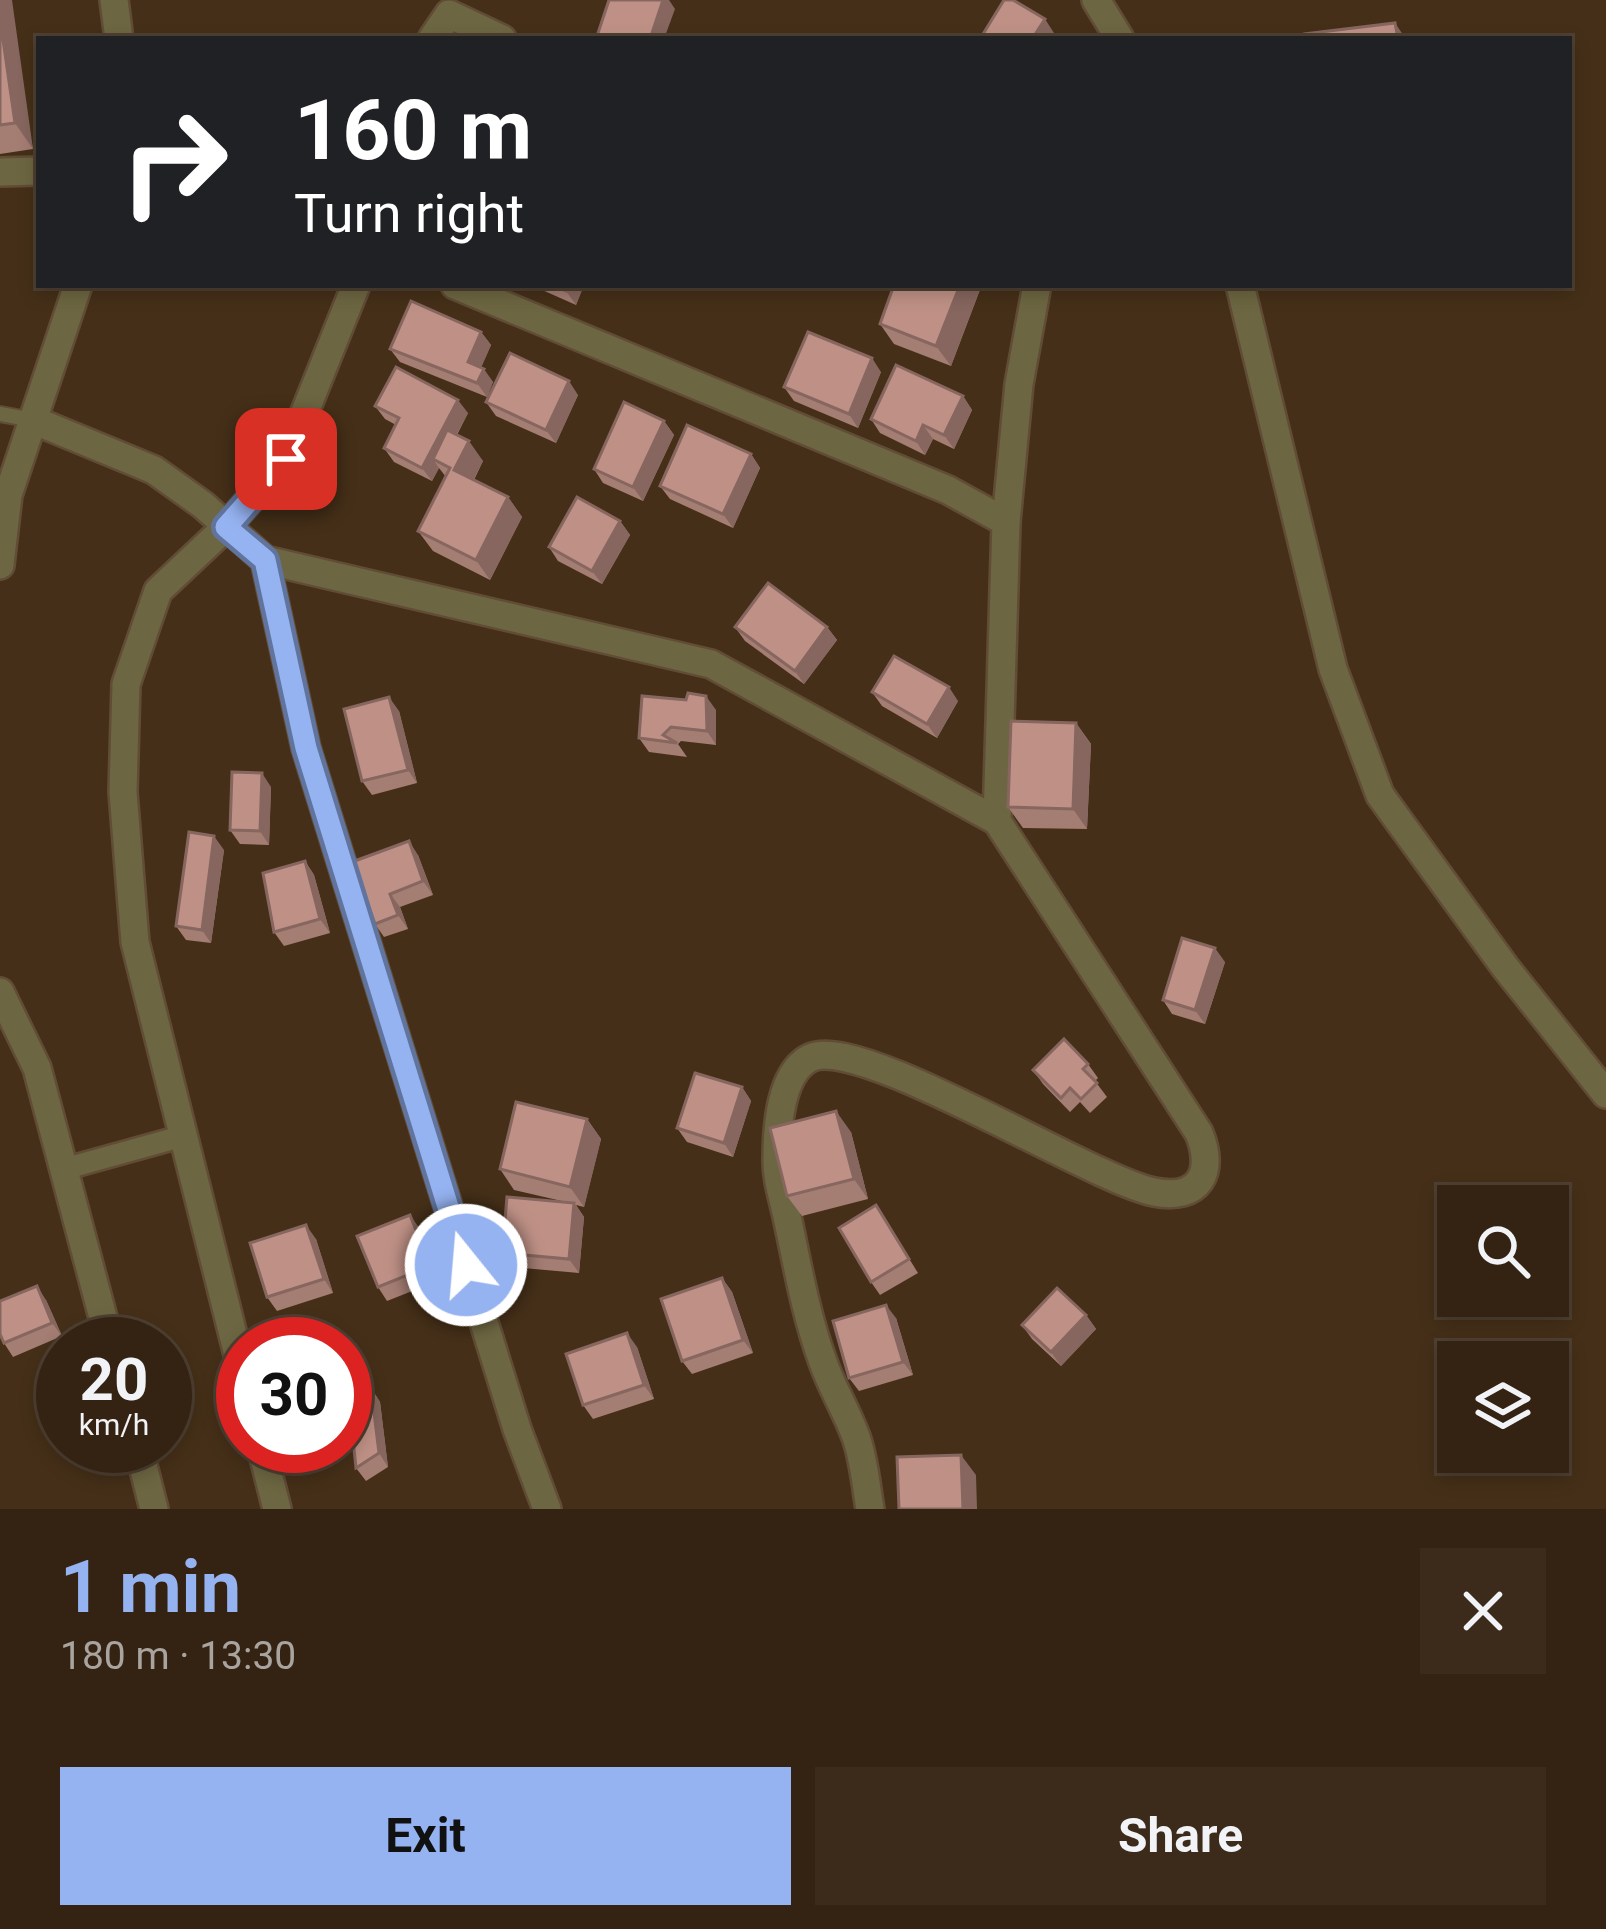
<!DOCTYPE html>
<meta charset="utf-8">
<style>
:root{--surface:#342312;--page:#3c2b1b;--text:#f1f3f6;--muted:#a9a49f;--line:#4e4032;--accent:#95b2f1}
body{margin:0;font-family:Roboto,sans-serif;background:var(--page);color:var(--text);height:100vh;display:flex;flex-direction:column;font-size:45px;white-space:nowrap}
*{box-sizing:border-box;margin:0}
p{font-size:39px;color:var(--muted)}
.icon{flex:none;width:66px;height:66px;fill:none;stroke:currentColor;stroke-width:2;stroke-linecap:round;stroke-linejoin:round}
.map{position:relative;height:1509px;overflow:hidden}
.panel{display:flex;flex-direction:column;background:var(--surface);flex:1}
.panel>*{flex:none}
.guide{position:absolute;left:36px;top:36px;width:1536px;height:252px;border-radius:0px;box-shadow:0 6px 18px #0003,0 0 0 3px var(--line);background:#202124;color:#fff;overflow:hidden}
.controls{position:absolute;left:1437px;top:1185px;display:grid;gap:24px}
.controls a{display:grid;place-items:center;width:132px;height:132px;border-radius:0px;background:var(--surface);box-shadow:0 6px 18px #0003,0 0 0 3px var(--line);font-size:60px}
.speed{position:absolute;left:36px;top:1317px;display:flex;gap:24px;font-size:60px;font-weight:700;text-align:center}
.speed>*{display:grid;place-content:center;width:156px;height:156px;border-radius:50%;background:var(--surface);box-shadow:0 6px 18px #0003,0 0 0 3px var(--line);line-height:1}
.speed small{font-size:30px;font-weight:400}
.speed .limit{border:18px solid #d22;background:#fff;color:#111}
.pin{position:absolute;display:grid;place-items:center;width:102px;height:102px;color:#fff;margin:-51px;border-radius:24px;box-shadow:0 6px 18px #0006}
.me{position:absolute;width:132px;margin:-66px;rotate:343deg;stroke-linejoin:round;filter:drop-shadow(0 0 9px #0008)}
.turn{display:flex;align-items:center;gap:42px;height:252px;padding:0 60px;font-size:54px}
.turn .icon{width:156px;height:156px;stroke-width:2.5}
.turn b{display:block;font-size:84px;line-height:102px}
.round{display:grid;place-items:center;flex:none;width:126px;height:126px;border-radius:0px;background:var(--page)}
.overview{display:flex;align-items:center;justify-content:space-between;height:204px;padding:0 60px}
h1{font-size:72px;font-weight:700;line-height:90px;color:var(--accent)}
.cta{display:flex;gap:24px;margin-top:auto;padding:24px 60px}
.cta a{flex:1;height:138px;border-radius:0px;background:var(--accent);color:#111;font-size:48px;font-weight:700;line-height:138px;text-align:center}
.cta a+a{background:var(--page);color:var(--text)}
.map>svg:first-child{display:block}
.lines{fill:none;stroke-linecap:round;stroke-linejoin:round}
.service-casing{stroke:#614c36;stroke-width:18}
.pedestrian-casing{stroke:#614c36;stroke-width:26}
.minor-casing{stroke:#614c36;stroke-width:32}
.service{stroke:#6d6642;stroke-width:14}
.pedestrian{stroke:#6d6642;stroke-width:21}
.minor{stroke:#6d6642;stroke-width:27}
.wall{fill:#a47d73}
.shaded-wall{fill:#86665e}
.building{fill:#bf9186;stroke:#86665e;stroke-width:3}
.route-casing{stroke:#61749d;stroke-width:30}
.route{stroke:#95b2f1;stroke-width:21}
</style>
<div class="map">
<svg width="1606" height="1509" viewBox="0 0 1606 1509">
<rect width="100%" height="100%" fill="#452f18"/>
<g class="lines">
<!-- service casing -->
<g class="service-casing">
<path id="service" d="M0 414 33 420"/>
</g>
<!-- pedestrian casing -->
<g class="pedestrian-casing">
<path id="pedestrian" d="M64 1169 183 1136"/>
</g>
<!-- minor casing -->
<g class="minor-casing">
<g id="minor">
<path d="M114 0 119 39"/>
<path d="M1096 0 1120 39"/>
<path d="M432 39 449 14 502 39"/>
<path d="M0 172 39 171"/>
<path d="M455 285 948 490 1006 522 997 821 1199 1133C1215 1172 1200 1201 1154 1192 1090 1179 859 1033 810 1058 780 1073 777 1128 777 1158 776 1178 784 1201 788 1221 798 1268 806 1316 823 1362 832 1388 847 1412 856 1437 864 1459 866 1486 870 1509"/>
<path d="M1240 285 1333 669 1380 795 1505 967 1606 1094"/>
<path d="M33 420 154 470 203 505 265 560 306 748 517 1429 547 1509"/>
<path d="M1006 522 1019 384 1037 285"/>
<path d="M265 560 711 664 997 821"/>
<path d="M0 565 8 495 78 285"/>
<path d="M0 992 37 1068 110 1344"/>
<path d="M243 1375 135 942 123 792 126 684 158 591 226 527 286 459 356 285"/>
<path d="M138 1446 154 1509"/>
<path d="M261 1446 277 1509"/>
</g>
</g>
<!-- service -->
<use href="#service" class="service"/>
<!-- pedestrian -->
<use href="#pedestrian" class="pedestrian"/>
<!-- minor -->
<use href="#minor" class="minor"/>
</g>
<!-- wall -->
<g class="wall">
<path d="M0 0 33 149 0 154Z"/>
<path d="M531 285H584L576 305Z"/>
<path d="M894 285H979L981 287 951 366 894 344 880 324Z"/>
<path d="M481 332 491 345 481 367 493 382 487 397 400 362 390 349Z"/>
<path d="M881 372 858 428 794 401 784 387Z"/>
<path d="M578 395 556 443 496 416 486 402Z"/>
<path d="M963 396 972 410 954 449 933 439 925 455 880 433 871 419Z"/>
<path d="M375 406 468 413 457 435 483 461 474 480 508 497 522 517 490 580 433 551 418 531 446 477 439 468 432 481 394 462 384 448 396 425 385 419Z"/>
<path d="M664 421 674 435 643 501 603 483 594 469Z"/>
<path d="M751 454 760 468 733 528 670 499 660 486Z"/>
<path d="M620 521 630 535 602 584 558 561 549 547Z"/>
<path d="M735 627H827L837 640 804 684 745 641Z"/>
<path d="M872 692 958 701 937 738 882 706Z"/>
<path d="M716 710V745L681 741 678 744 687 757 649 752 639 738Z"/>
<path d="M399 711 417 783 372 795 362 781Z"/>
<path d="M1076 723 1091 744 1087 829 1023 828 1008 807Z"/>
<path d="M271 787 269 845 240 844 230 830Z"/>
<path d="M224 850 211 943 186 940 176 926Z"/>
<path d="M418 855 433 895 400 907 408 929 384 937 375 924 352 862Z"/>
<path d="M305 861 314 875 330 933 284 946 274 932Z"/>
<path d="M1225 962 1205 1024 1172 1014 1163 1000Z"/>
<path d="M1088 1064 1098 1078 1095 1081 1107 1097 1090 1113 1080 1102 1070 1112 1043 1084 1033 1070Z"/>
<path d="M742 1087 751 1101 733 1157 687 1142 677 1128Z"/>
<path d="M587 1119 601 1139 584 1207 576 1205 584 1217 579 1273 512 1267 502 1253 566 1202 514 1190 500 1169Z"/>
<path d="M851 1132 868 1199 802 1216 787 1196Z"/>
<path d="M876 1205 918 1273 880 1295 871 1282Z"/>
<path d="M420 1229 440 1280 387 1301 378 1287Z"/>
<path d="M316 1239 333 1293 277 1311 267 1297Z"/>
<path d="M722 1278 732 1292 753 1353 692 1374 682 1361Z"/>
<path d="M46 1300 62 1336 13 1357 4 1343Z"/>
<path d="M1086 1315 1096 1329 1061 1366 1032 1339 1022 1325Z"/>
<path d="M896 1318 913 1375 859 1391 849 1378Z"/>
<path d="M637 1347 654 1399 593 1419 583 1405Z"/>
<path d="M371 1388 380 1402 388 1467 366 1481 356 1468Z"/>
</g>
<!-- shaded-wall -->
<g class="shaded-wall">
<path d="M0 0H12L33 149 15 123 0 19Z"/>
<path d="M663 0H669L675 9 664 39H650Z"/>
<path d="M1045 19 1054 33 1051 39H1032Z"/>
<path d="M1395 23 1406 39H1398Z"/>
<path d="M569 285H584L576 305 566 291Z"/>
<path d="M960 285H979L981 287 951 366 936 346Z"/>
<path d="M481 332 491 345 478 375 468 362Z"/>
<path d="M872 358 881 372 858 428 849 414Z"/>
<path d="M484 369 493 382 487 397 477 383Z"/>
<path d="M569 381 578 395 556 443 546 430Z"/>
<path d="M963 396 972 410 954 449 944 435Z"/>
<path d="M458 400 468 413 441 463 433 459 439 468 432 481 422 468Z"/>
<path d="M664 421 674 435 643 501 633 487Z"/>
<path d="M923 425 933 439 925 455 916 441Z"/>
<path d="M469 441 483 461 468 490 454 470Z"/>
<path d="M751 454 760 468 733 528 723 514Z"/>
<path d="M508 497 522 517 490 580 476 560Z"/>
<path d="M620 521 630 535 602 584 592 571Z"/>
<path d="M827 627 837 640 804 684 795 671Z"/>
<path d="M949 687 958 701 937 738 927 724Z"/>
<path d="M706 696 716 710V745L707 731Z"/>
<path d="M389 697 399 711 417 783 408 770Z"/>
<path d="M1076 723 1091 744 1087 829 1073 809Z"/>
<path d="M262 773 271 787 269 845 260 831Z"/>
<path d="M214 836 224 850 211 943 202 930Z"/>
<path d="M409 841 418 855 433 895 423 881Z"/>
<path d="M305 861 314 875 330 933 320 919Z"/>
<path d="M390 894 400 907 408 929 398 915Z"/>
<path d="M1215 948 1225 962 1205 1024 1195 1010Z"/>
<path d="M742 1087 751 1101 733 1157 724 1143Z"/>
<path d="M836 1111 851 1132 868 1199 854 1179Z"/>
<path d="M587 1119 601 1139 584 1207 570 1187Z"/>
<path d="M574 1203 584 1217 579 1273 569 1259Z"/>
<path d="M410 1215 420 1229 440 1280 430 1266Z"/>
<path d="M306 1225 316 1239 333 1293 324 1279Z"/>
<path d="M722 1278 732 1292 753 1353 743 1340Z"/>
<path d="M37 1286 46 1300 62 1336 52 1323Z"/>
<path d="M886 1305 896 1318 913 1375 903 1362Z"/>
<path d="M1086 1315 1096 1329 1061 1366 1051 1352Z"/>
<path d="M627 1333 637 1347 654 1399 644 1385Z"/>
<path d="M371 1388 380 1402 388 1467 379 1453Z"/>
<path d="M961 1455 976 1475 977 1509H963Z"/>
</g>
<!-- building -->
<g class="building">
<path d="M609 0H663L650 39H596Z"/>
<path d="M1004 0H1013L1045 19 1032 39H980Z"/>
<path d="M0 19 15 123 0 125Z"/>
<path d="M1395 23 1398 39H1289L1304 34Z"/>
<path d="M553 285H569L566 291Z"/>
<path d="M894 285H960L936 346 880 324Z"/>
<path d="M411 301 481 332 468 362 484 369 477 383 390 349Z"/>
<path d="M808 332 872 358 849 414 784 387Z"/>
<path d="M510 353 569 381 546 430 486 402Z"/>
<path d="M896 365 963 396 944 435 923 425 916 441 871 419Z"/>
<path d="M396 367 458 400 422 468 384 448 399 418 375 406Z"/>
<path d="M624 402 664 421 633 487 594 469Z"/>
<path d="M687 425 751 454 723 514 660 486Z"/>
<path d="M447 430 469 441 454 470 508 497 476 560 418 531 450 468 433 459Z"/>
<path d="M577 497 620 521 592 571 549 547Z"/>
<path d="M768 583 827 627 795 671 735 627Z"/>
<path d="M894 656 949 687 927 724 872 692Z"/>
<path d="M688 693 706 696 707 731 671 727 663 735 677 743 639 738 642 696 686 700Z"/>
<path d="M389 697 408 770 362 781 344 709Z"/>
<path d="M1011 721 1076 723 1073 809 1008 807Z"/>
<path d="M232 772 262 773 260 831 230 830Z"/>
<path d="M189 832 214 836 202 930 176 926Z"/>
<path d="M409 841 423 881 390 894 398 915 375 924 352 862Z"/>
<path d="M305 861 320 919 274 932 263 873Z"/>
<path d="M1182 938 1215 948 1195 1010 1163 1000Z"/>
<path d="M1064 1039 1088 1064 1083 1069 1097 1083 1081 1099 1070 1088 1061 1098 1033 1070Z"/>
<path d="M695 1073 742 1087 724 1143 677 1128Z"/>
<path d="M516 1102 587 1119 570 1187 500 1169Z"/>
<path d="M836 1111 854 1179 787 1196 770 1128Z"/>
<path d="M507 1197 574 1203 569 1259 502 1253Z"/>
<path d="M876 1205 909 1259 871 1282 839 1228Z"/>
<path d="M410 1215 430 1266 378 1287 357 1236Z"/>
<path d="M306 1225 324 1279 267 1297 250 1243Z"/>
<path d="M722 1278 743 1340 682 1361 661 1299Z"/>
<path d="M37 1286 52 1323 4 1343 0 1334V1301Z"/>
<path d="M1057 1288 1086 1315 1051 1352 1022 1325Z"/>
<path d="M886 1305 903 1362 849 1378 833 1321Z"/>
<path d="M627 1333 644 1385 583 1405 566 1354Z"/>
<path d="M371 1388 379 1453 356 1468 348 1392Z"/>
<path d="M961 1455 963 1509H899L897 1457Z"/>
</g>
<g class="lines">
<!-- route casing -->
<g class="route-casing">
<path id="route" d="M286 459 226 527 265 560 306 748 466 1265"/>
</g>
<!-- route -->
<use href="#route" class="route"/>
</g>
</svg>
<div class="controls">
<a><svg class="icon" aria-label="search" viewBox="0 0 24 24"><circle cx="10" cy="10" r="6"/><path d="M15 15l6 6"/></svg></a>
<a><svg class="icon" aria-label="layers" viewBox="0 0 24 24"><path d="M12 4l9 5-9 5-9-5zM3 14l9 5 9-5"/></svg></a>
</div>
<div class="speed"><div>20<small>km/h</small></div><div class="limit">30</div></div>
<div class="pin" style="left:286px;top:459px;background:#d93025"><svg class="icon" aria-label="arrive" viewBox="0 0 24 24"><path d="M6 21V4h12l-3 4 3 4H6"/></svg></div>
<svg class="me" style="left:466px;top:1265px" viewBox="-20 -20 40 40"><circle r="17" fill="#95b2f1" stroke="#fff" stroke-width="3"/><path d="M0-11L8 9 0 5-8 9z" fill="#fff"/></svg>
<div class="guide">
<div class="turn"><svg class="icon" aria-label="right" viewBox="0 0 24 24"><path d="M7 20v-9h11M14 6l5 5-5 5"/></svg><div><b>160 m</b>Turn right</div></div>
</div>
</div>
<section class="panel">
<div class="overview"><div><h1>1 min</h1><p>180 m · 13:30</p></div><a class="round"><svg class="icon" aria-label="close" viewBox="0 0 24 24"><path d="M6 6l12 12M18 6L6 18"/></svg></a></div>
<div class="cta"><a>Exit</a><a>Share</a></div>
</section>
